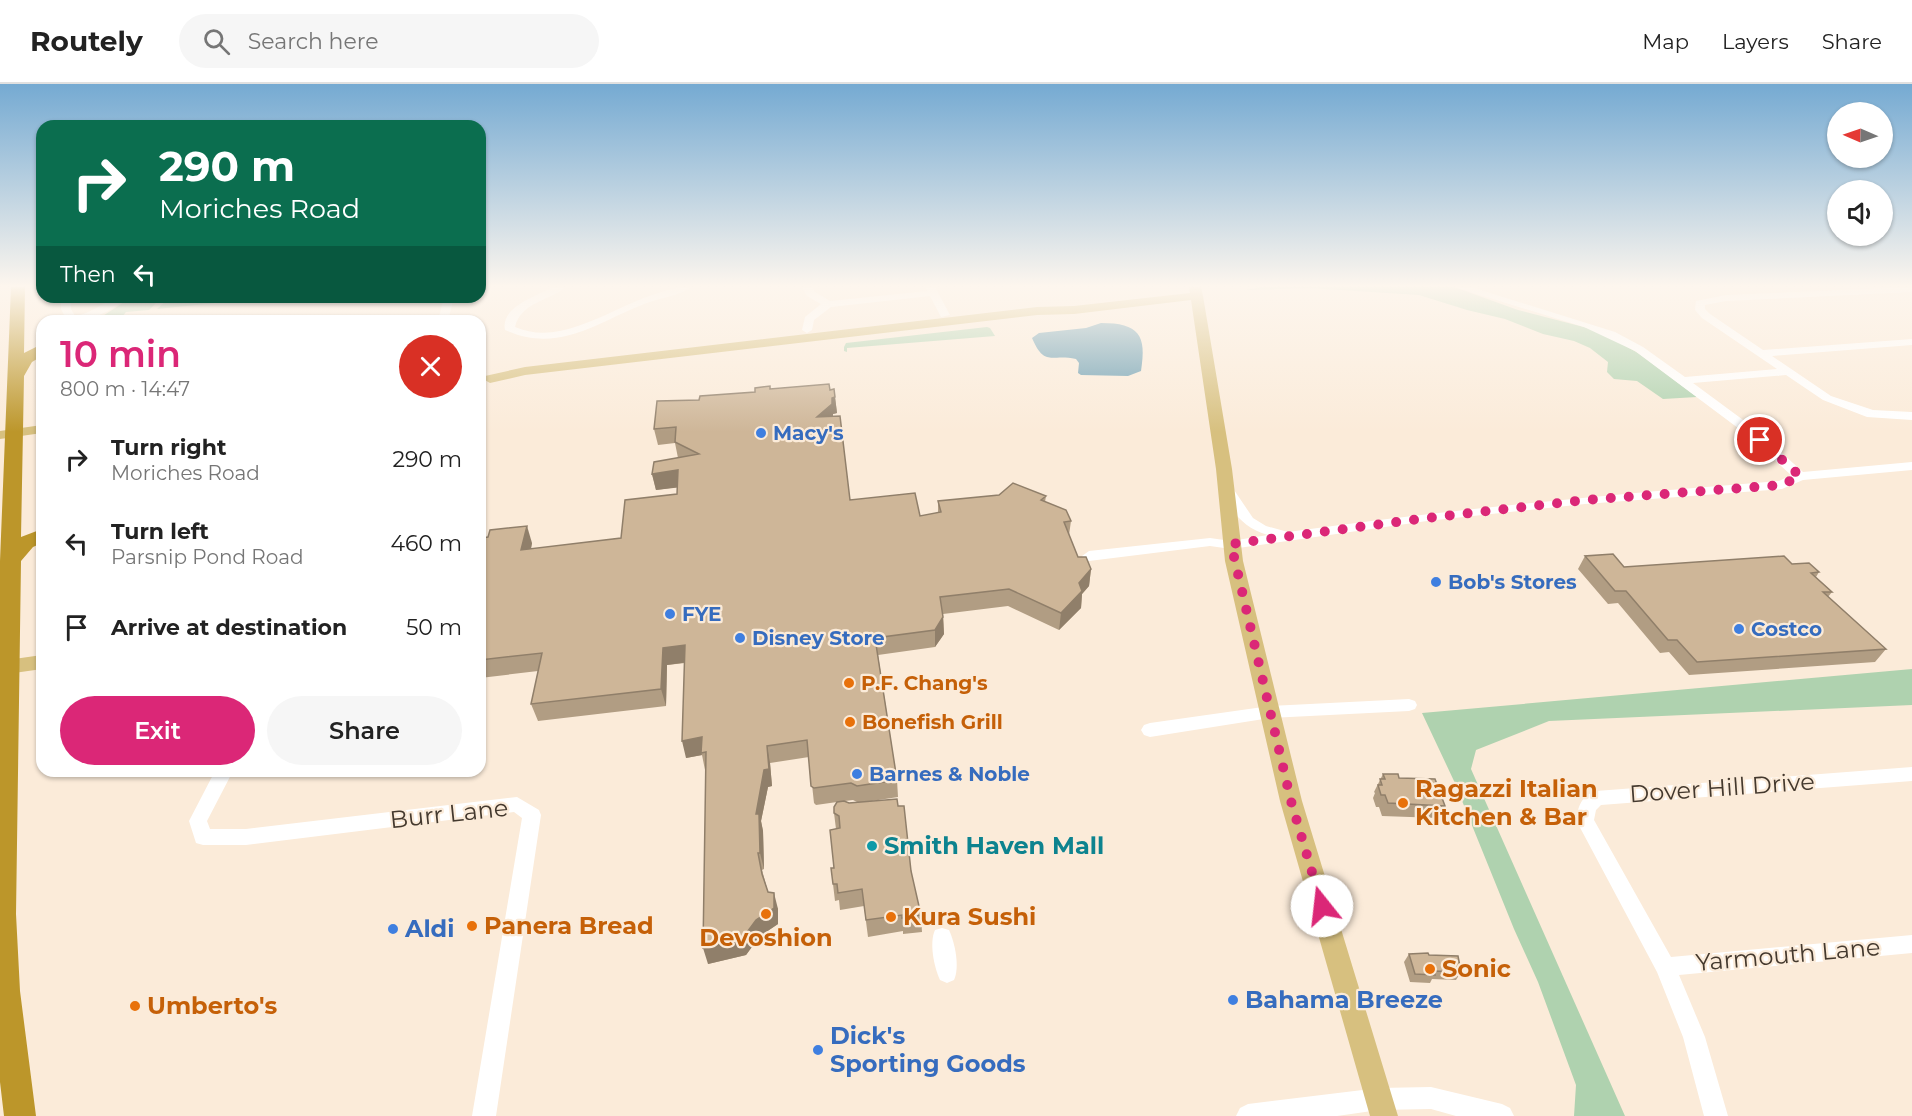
<!DOCTYPE html>
<meta charset="utf-8">
<style>
:root{--surface:#fff;--page:#f6f6f6;--text:#222;--muted:#767676;--line:#e0e0e0;--accent:#db2777}
body{margin:0;font-family:Montserrat,sans-serif;background:var(--page);color:var(--text);height:100vh;display:flex;flex-direction:column;font-size:22px;white-space:nowrap}
*{box-sizing:border-box;margin:0}
p{font-size:20px;color:var(--muted)}
.icon{flex:none;width:33px;height:33px;fill:none;stroke:currentColor;stroke-width:2;stroke-linecap:round;stroke-linejoin:round}
.map{position:relative;flex:1;overflow:hidden}
.panel{position:absolute;left:36px;top:231px;width:450px;height:462px;display:flex;flex-direction:column;background:var(--surface);border-radius:18px;box-shadow:0 2px 4px #0004}
.panel>*{flex:none}
.guide{position:absolute;left:36px;top:36px;width:450px;height:183px;border-radius:18px;box-shadow:0 2px 4px #0004;background:#0b6e4f;color:#fff;overflow:hidden}
.needle{width:39px;rotate:272deg}
.tools{position:absolute;left:1827px;top:18px;display:grid;gap:12px}
.tools a{display:grid;place-items:center;width:66px;height:66px;border-radius:50%;background:var(--surface);box-shadow:0 2px 4px #0004;font-size:30px}
.pin{position:absolute;display:grid;place-items:center;width:51px;height:51px;color:#fff;margin:-26px;border:3px solid #fff;border-radius:50%;box-shadow:0 2px 6px #0007}
.me{position:absolute;width:66px;margin:-33px;rotate:344deg;stroke-linejoin:round;filter:drop-shadow(0 0 4px #0008)}
.turn{display:flex;align-items:center;gap:21px;height:126px;padding:0 24px;font-size:27px}
.turn .icon{width:78px;height:78px;stroke-width:2.5}
.turn b{display:block;font-size:42px;line-height:51px}
.then{display:flex;align-items:center;height:57px;padding:0 24px;background:#0003;gap:12px;font-size:22px}
.round{display:grid;place-items:center;flex:none;width:63px;height:63px;border-radius:32px;background:var(--page)}
.headline{display:flex;align-items:center;justify-content:space-between;height:102px;padding:0 24px}
h1{font-size:36px;font-weight:600;line-height:45px;color:var(--accent)}
.primary-button{display:flex;gap:12px;margin-top:auto;padding:12px 24px}
.primary-button a{flex:1;height:69px;border-radius:36px;background:var(--accent);color:#fff;font-size:24px;font-weight:600;line-height:69px;text-align:center}
.primary-button a+a{background:var(--page);color:var(--text)}
ul{padding:0;list-style:none}
li{display:flex;align-items:center;gap:18px;height:84px;padding:0 24px}
li div{flex:1}
li b{display:block;font-size:22px}
li em{font-style:normal}
header{display:flex;align-items:center;gap:36px;box-sizing:border-box;height:84px;padding:0 30px;background:var(--surface);border-bottom:2px solid var(--line)}
header strong{font-size:28px}
nav{display:flex;gap:33px;margin-inline-start:auto;font-size:21px}
.search{width:420px;height:54px;background:var(--page);display:flex;align-items:center;gap:15px;box-sizing:border-box;padding:0 21px;border-radius:33px;color:var(--muted);font-size:22px}
.map>svg:first-child{display:block}
.green{fill:#afd2af}
.water{fill:#699cb0}
.lines{fill:none;stroke-linecap:round;stroke-linejoin:round}
.minor{fill:#fff;fill-rule:evenodd}
.major{fill:#d7c07f;fill-rule:evenodd}
.highway{fill:#bc962a;fill-rule:evenodd}
.wall{fill:#b19d83;fill-rule:evenodd}
.shaded-wall{fill:#907f6a}
.building{fill:#ceb698;stroke:#907f6a;stroke-width:1.5}
.route{stroke:#db2777;stroke-width:10;stroke-dasharray:0 18}
.shop-dot{fill:#3f7fe0;stroke:#fbebd9;stroke-width:2}
.food-dot{fill:#e8710a;stroke:#fbebd9;stroke-width:2}
.culture-dot{fill:#0f9aa8;stroke:#fbebd9;stroke-width:2}
.labels{text-anchor:middle;stroke-width:4.5;stroke-linejoin:round;paint-order:stroke}
.shop-label{font-size:20px;font-weight:bold;fill:#366cbe;stroke:#fbebd9;text-anchor:start}
.food-label{font-size:20px;font-weight:bold;fill:#c56008;stroke:#fbebd9;text-anchor:start}
.near-street-label{font-size:24px;fill:#44392e;stroke:#fbebd9}
.near-food-label{font-size:24px;font-weight:bold;fill:#c56008;stroke:#fbebd9;text-anchor:start}
.near-culture-label{font-size:24px;font-weight:bold;fill:#0d838f;stroke:#fbebd9;text-anchor:start}
.near-shop-label{font-size:24px;font-weight:bold;fill:#366cbe;stroke:#fbebd9;text-anchor:start}
</style>
<header>
<strong>Routely</strong>
<div class="search"><svg class="icon" aria-label="search" viewBox="0 0 24 24"><circle cx="10" cy="10" r="6"/><path d="M15 15l6 6"/></svg>Search here</div>
<nav><a>Map</a><a>Layers</a><a>Share</a></nav>
</header>
<div class="map">
<svg width="1912" height="1032" viewBox="0 0 1912 1032">
<rect width="100%" height="100%" fill="#fbebd9"/>
<!-- green -->
<g class="green">
<path d="M1261 203H1454L1518 226 1599 247 1638 269 1697 313 1663 315 1637 297 1614 295 1607 288 1608 278 1590 264 1574 257 1543 250 1505 235 1467 226 1419 211 1309 204 1246 206Z"/>
<path d="M132 213H162L149 226 126 228 119 237H95Z"/>
<path d="M170 213H272L157 225Z"/>
<path d="M987 243 990 244 995 252 847 264V268L844 267V263L846 259Z"/>
<path d="M1912 585V621L1549 637 1476 666 1471 685 1625 1032H1574L1576 1001 1538 898 1514 845 1454 697 1422 629Z"/>
</g>
<!-- water -->
<path class="water" d="M1101 239C1139 239 1147 251 1141 287L1128 292 1081 291 1078 289 1079 279 1076 275C1051 269 1045 284 1032 254L1039 249 1086 244Z"/>
<g class="lines">
<!-- minor -->
<g class="minor">
<path d="M553 203H566C549 217 521 218 515 243 572 268 632 203 692 203 679 212 659 214 644 220 596 239 558 270 505 246 500 223 537 212 553 203Z"/>
<path d="M802 203H812L815 208 830 217 927 207 925 203H935L950 231 941 233 930 212 831 223 814 236 812 246 807 249 802 246 805 233 821 220 807 212Z"/>
<path d="M1454 203H1471L1615 248 1643 263 1685 293 1777 285 1702 234 1695 226 1696 217 1726 211 1912 203V208L1726 217 1705 221V225L1710 230 1763 266 1912 255V261L1772 272 1831 312 1873 326 1912 328V336L1867 333 1823 316 1786 291 1693 299 1754 344 1803 388 1912 378V386L1803 396 1782 405 1585 420 1427 437 1231 465 1210 462 1089 477 1084 475 1082 472 1089 467 1210 454 1231 457 1268 451C1243 444 1232 428 1220 406L1227 402 1232 403 1253 434 1266 442 1288 448C1451 425 1615 410 1779 397L1791 391 1746 350 1635 267 1584 243Z"/>
<path d="M61 213H71V225L75 232C95 229 107 213 127 213 110 229 90 237 67 237L61 225Z"/>
<path d="M444 213H454L448 237H438Z"/>
<path d="M1409 615 1415 617 1417 621 1415 625 1409 627 1270 634 1150 653 1144 651 1141 646 1144 641 1150 639 1270 622Z"/>
<path d="M1912 683V697L1601 721 1596 726 1594 736 1671 873 1912 851V869L1679 891 1705 953 1728 1032H1704L1683 953 1657 888 1576 736C1578 722 1582 711 1596 707Z"/>
<path d="M215 687H233L207 737 210 745H246L517 713 539 726 541 731 496 1032H472L522 734 514 728 246 761H203L196 759 189 737Z"/>
<path d="M942 844 949 846C955 859 960 883 954 896L947 899 940 896C934 883 929 859 935 846Z"/>
<path d="M1431 1003 1502 1020 1510 1024 1514 1032H1456L1431 1025 1379 1026 1337 1032H1236L1240 1024 1248 1020 1379 1004Z"/>
</g>
<!-- major -->
<g class="major">
<path d="M1189 203H1201L1203 212 1232 385 1243 477 1302 717 1398 1032H1370L1280 717 1225 477 1216 385 1191 216 1074 230 1037 231 525 291 490 299 483 295 485 292 525 283 1037 223 1074 222 1190 209Z"/>
<path d="M42 341V349L0 355V347Z"/>
<path d="M42 571V585L0 591V577Z"/>
</g>
<!-- highway -->
<path class="highway" d="M11 203H25L24 269 42 260V272L32 278 24 292 21 453 42 445V459L33 463 21 477 16 830 20 907 36 1032H4L0 998V477Z"/>
</g>
<!-- wall -->
<g class="wall">
<path d="M770 305 830 306 835 313 837 329 833 330V332L850 416 920 432 938 429V417L1046 412 1045 418 1071 437 1069 451 1078 473 1091 485 1089 502 1082 510 1081 524 1059 546 1008 522 943 530 944 550 935 563 878 571 897 696 898 713 872 717 911 787 921 831 922 848 903 850V847L868 853 864 822 840 826 839 816 835 817 833 800 836 745 834 729 837 718 816 721 814 719 809 673 770 679 772 702 768 703 761 737 763 747 764 785 762 786 768 808 778 825V840L760 852 746 871 708 880 705 686 702 671 686 674 685 579 667 581 666 622 538 637 531 620 538 587 480 594V454L532 459 531 465 621 454 677 410 678 403 656 406 652 390 678 374 675 359 658 361 654 345 699 316 755 308ZM853 716 857 718 849 719 845 717Z"/>
<path d="M1585 472 1624 483 1792 480 1819 488 1816 493 1832 508 1828 513 1886 565 1875 578 1689 591 1669 568 1660 569 1618 519 1608 520 1578 485Z"/>
<path d="M1383 690 1399 694 1445 722 1438 734 1382 732 1379 723H1376L1373 714 1375 709 1374 708Z"/>
<path d="M1409 870 1429 871 1461 888 1456 896 1432 895 1430 899 1410 898 1404 878Z"/>
</g>
<!-- shaded-wall -->
<g class="shaded-wall">
<path d="M835 313 837 329 833 330V335L817 333 832 314Z"/>
<path d="M678 386 682 403 656 406 652 390Z"/>
<path d="M527 442 532 459 527 483 521 466Z"/>
<path d="M1091 485 1089 502 1082 510 1081 524 1059 546 1061 529 1079 499Z"/>
<path d="M943 533 944 550 935 563V546Z"/>
<path d="M685 561 689 578 667 581 666 622 661 605 663 564Z"/>
<path d="M702 653 706 668 701 669 702 671 686 674 682 657Z"/>
<path d="M767 662 770 679 772 702 768 703 761 737 763 747 764 785 760 769 756 730Z"/>
<path d="M774 809 778 825V840L760 852 746 871 708 880 703 864Z"/>
</g>
<!-- building -->
<g class="building">
<path d="M829 300 830 306 834 305 835 313 832 314V320L817 333 840 332 850 416 915 409 920 432 941 428 938 417 999 411 1013 399 1046 412 1041 416 1066 426 1071 437 1064 438 1078 473H1086L1091 485 1079 499 1082 507 1061 529 1009 505 940 513 943 533 935 546 875 554 897 696 857 702 851 699 814 704 811 702 807 656 767 662 769 685 764 686 756 730H759L760 769H758L762 790 768 808 774 809V824L756 836 742 855 703 864 706 668 701 669 702 653 682 657 685 561 663 564 661 605 531 620 542 569 480 576V454L488 453 490 446 527 442 521 466 621 454 625 416 677 410 678 386 652 390 654 378 699 370 675 358 676 343 654 345 657 317 699 316 700 312 755 308V304L770 302V305Z"/>
<path d="M1613 470 1624 483 1784 472 1792 480 1809 479 1819 488 1811 489 1832 508H1823L1886 565 1697 578 1677 556H1668L1626 507H1615L1585 472Z"/>
<path d="M1383 690H1398L1399 694 1435 695 1445 722 1388 719 1385 711H1381L1378 701H1382L1380 695H1385Z"/>
<path d="M897 715 898 722H904L911 787 921 831 902 834V831L866 836 862 805 838 809 837 800H833L831 784H834L830 746 840 744 839 732 834 729V723L837 718 844 717 849 719Z"/>
<path d="M1428 869 1429 871 1458 872 1461 888 1434 887 1435 891 1415 890 1409 870Z"/>
</g>
<!-- sky -->
<linearGradient id="sky" x2="0" y2="1"><stop stop-color="#75aad2"/><stop offset="0.58" stop-color="#fdf6ee"/><stop offset="1" stop-color="#fdf6ee" stop-opacity="0"/></linearGradient>
<rect width="1912" height="348" fill="url(#sky)"/>
<g class="lines">
<!-- route -->
<path class="route" d="M1322 822 1291 717 1231 460 1427 434 1585 416 1782 401 1800 392 1760 356"/>
</g>
<!-- markers -->
<g class="shop-dot">
<circle cx="761" cy="349" r="6"/>
<circle cx="1436" cy="498" r="6"/>
<circle cx="670" cy="530" r="6"/>
<circle cx="1739" cy="545" r="6"/>
<circle cx="740" cy="554" r="6"/>
<circle cx="857" cy="690" r="6"/>
<circle cx="393" cy="845" r="6"/>
<circle cx="1233" cy="916" r="6"/>
<circle cx="818" cy="966" r="6"/>
</g>
<g class="food-dot">
<circle cx="849" cy="599" r="6"/>
<circle cx="850" cy="638" r="6"/>
<circle cx="1403" cy="719" r="6"/>
<circle cx="766" cy="830" r="6"/>
<circle cx="891" cy="833" r="6"/>
<circle cx="472" cy="842" r="6"/>
<circle cx="1430" cy="885" r="6"/>
<circle cx="135" cy="922" r="6"/>
</g>
<circle class="culture-dot" cx="872" cy="762" r="6"/>
<g class="labels">
<!-- shop labels -->
<g class="shop-label">
<text x="773" y="356">Macy's</text>
<text x="1448" y="505">Bob's Stores</text>
<text x="682" y="537">FYE</text>
<text x="1751" y="552">Costco</text>
<text x="752" y="561">Disney Store</text>
<text x="869" y="697">Barnes &amp; Noble</text>
</g>
<!-- food labels -->
<g class="food-label">
<text x="861" y="606">P.F. Chang's</text>
<text x="862" y="645">Bonefish Grill</text>
</g>
<!-- near-street labels -->
<g class="near-street-label">
<text transform="translate(1722 704) rotate(-4)" y="8">Dover Hill Drive</text>
<text transform="translate(449 730) rotate(-6)" y="8">Burr Lane</text>
<text transform="translate(1788 871) rotate(-5)" y="8">Yarmouth Lane</text>
</g>
<!-- near-food labels -->
<g class="near-food-label">
<text x="1415" y="713">Ragazzi Italian<tspan x="1415" dy="28">Kitchen &amp; Bar</tspan></text>
<text x="903" y="841">Kura Sushi</text>
<text x="484" y="850">Panera Bread</text>
<text x="766" y="862" text-anchor="middle">Devoshion</text>
<text x="1442" y="893">Sonic</text>
<text x="147" y="930">Umberto's</text>
</g>
<!-- near-culture labels -->
<g class="near-culture-label">
<text x="884" y="770">Smith Haven Mall</text>
</g>
<!-- near-shop labels -->
<g class="near-shop-label">
<text x="405" y="853">Aldi</text>
<text x="1245" y="924">Bahama Breeze</text>
<text x="830" y="960">Dick's<tspan x="830" dy="28">Sporting Goods</tspan></text>
</g>
</g>
</svg>
<div class="tools">
<a><svg class="needle" viewBox="-14 -14 28 28"><path d="M0-13l5 13h-10z" fill="#e53935"/><path d="M0 13l5-13h-10z" fill="#767676"/></svg></a>
<a><svg class="icon" aria-label="sound" viewBox="0 0 24 24"><path d="M4 9h4l5-4v14l-5-4H4zM17 9q2 3 0 6"/></svg></a>
</div>
<div class="pin" style="left:1760px;top:356px;background:#d93025"><svg class="icon" aria-label="arrive" viewBox="0 0 24 24"><path d="M6 21V4h12l-3 4 3 4H6"/></svg></div>
<svg class="me" style="left:1322px;top:822px" viewBox="-20 -20 40 40"><circle r="19" fill="#fff"/><path d="M0-13L10 11 0 6-10 11z" fill="#db2777"/></svg>
<div class="guide">
<div class="turn"><svg class="icon" aria-label="right" viewBox="0 0 24 24"><path d="M7 20v-9h11M14 6l5 5-5 5"/></svg><div><b>290 m</b>Moriches Road</div></div>
<div class="then">Then<svg class="icon" aria-label="left" viewBox="0 0 24 24"><path d="M17 20v-9H6M10 6l-5 5 5 5"/></svg></div>
</div>
<section class="panel">
<div class="headline"><div><h1>10 min</h1><p>800 m · 14:47</p></div><a class="round" style="background:#d93025;color:#fff"><svg class="icon" aria-label="close" viewBox="0 0 24 24"><path d="M6 6l12 12M18 6L6 18"/></svg></a></div>
<ul>
<li><svg class="icon" aria-label="right" viewBox="0 0 24 24"><path d="M7 20v-9h11M14 6l5 5-5 5"/></svg><div><b>Turn right</b><p>Moriches Road</p></div><em>290 m</em></li>
<li><svg class="icon" aria-label="left" viewBox="0 0 24 24"><path d="M17 20v-9H6M10 6l-5 5 5 5"/></svg><div><b>Turn left</b><p>Parsnip Pond Road</p></div><em>460 m</em></li>
<li><svg class="icon" aria-label="arrive" viewBox="0 0 24 24"><path d="M6 21V4h12l-3 4 3 4H6"/></svg><div><b>Arrive at destination</b></div><em>50 m</em></li>
</ul>
<div class="primary-button"><a>Exit</a><a>Share</a></div>
</section>
</div>
